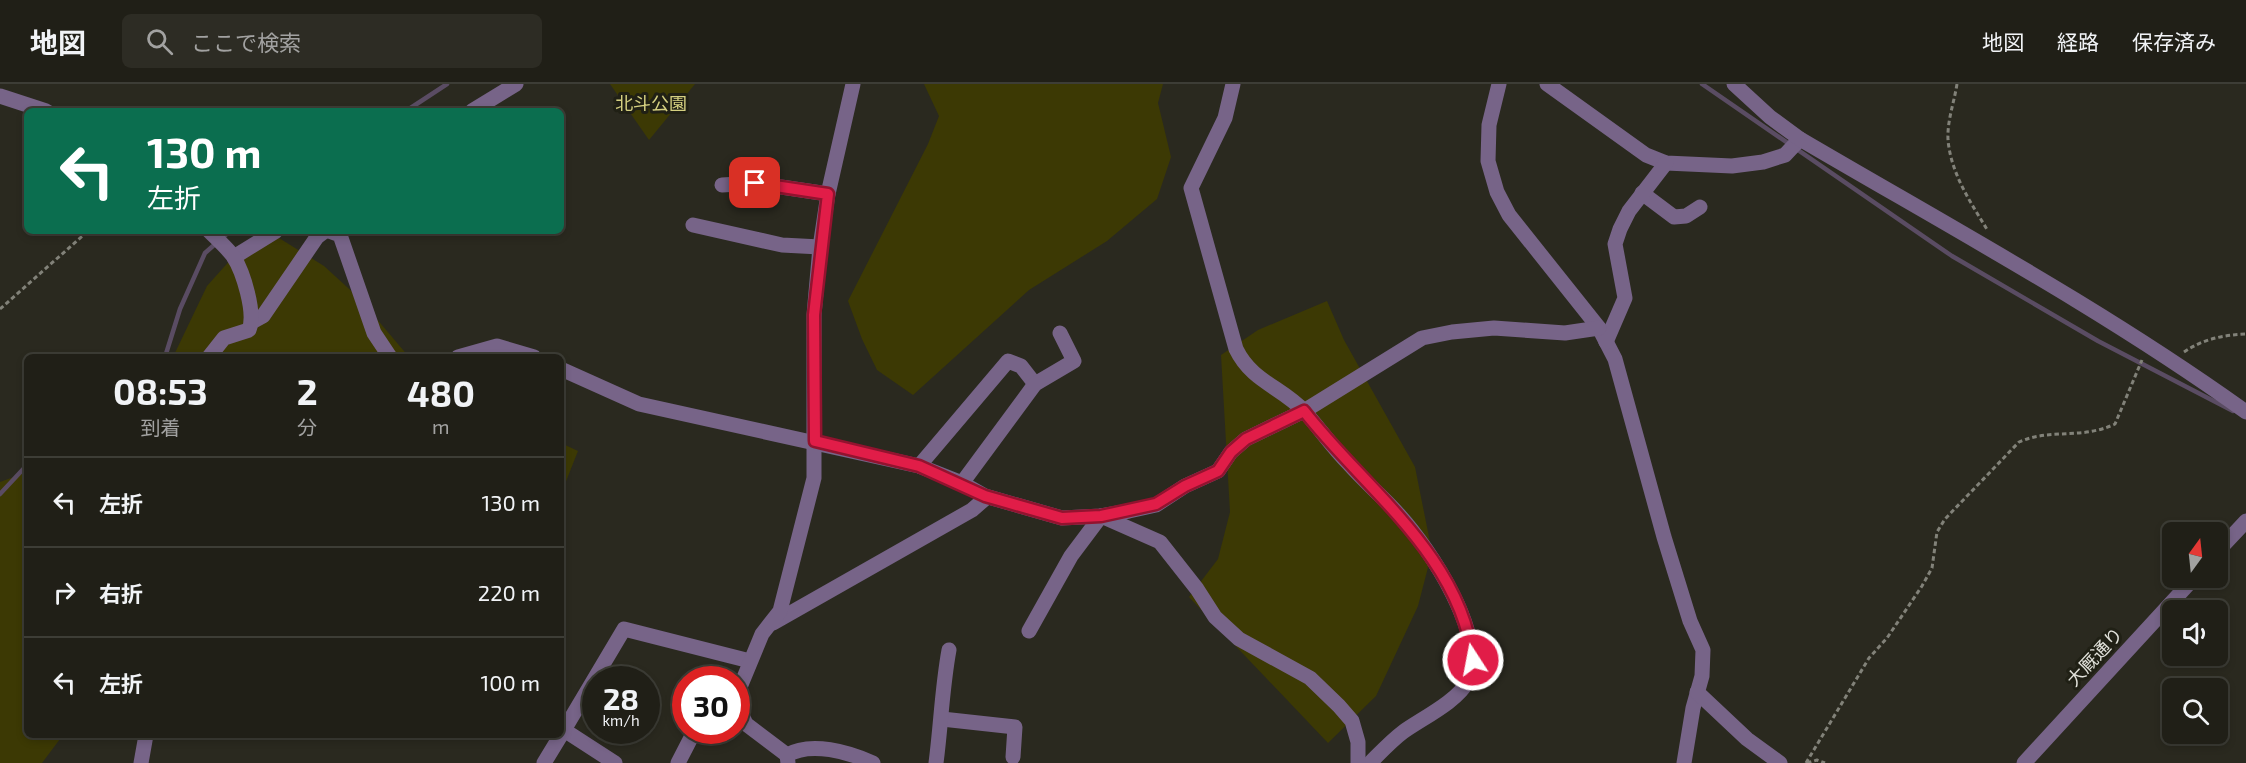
<!DOCTYPE html>
<html lang="ja">
<meta charset="utf-8">
<style>
:root{--surface:#201f17;--page:#2d2c24;--text:#f1f3f6;--muted:#a2a2a1;--line:#3d3d36}
body{margin:0;font-family:"Exo 2","Noto Sans JP",sans-serif;background:var(--page);color:var(--text);height:100vh;display:flex;flex-direction:column;font-size:22px;white-space:nowrap}
*{box-sizing:border-box;margin:0}
p{font-size:20px;color:var(--muted)}
.icon{flex:none;width:33px;height:33px;fill:none;stroke:currentColor;stroke-width:2;stroke-linecap:round;stroke-linejoin:round}
.map{position:relative;flex:1;overflow:hidden}
.panel{position:absolute;left:24px;top:270px;width:540px;height:384px;display:flex;flex-direction:column;background:var(--surface);border-radius:9px;box-shadow:0 3px 9px #0003,0 0 0 2px var(--line)}
.panel>*{flex:none}
.guide{position:absolute;left:24px;top:24px;width:540px;height:126px;border-radius:9px;box-shadow:0 3px 9px #0003,0 0 0 2px var(--line);background:#0b6e4f;color:#fff;overflow:hidden}
.needle{width:39px;rotate:15deg}
.fabs{position:absolute;left:2162px;top:438px;display:grid;gap:12px}
.fabs a{display:grid;place-items:center;width:66px;height:66px;border-radius:9px;background:var(--surface);box-shadow:0 3px 9px #0003,0 0 0 2px var(--line);font-size:30px}
.speed{position:absolute;left:582px;top:582px;display:flex;gap:12px;font-size:30px;font-weight:700;text-align:center}
.speed>*{display:grid;place-content:center;width:78px;height:78px;border-radius:50%;background:var(--surface);box-shadow:0 3px 9px #0003,0 0 0 2px var(--line);line-height:1}
.speed small{font-size:15px;font-weight:400}
.speed .limit{border:9px solid #d22;background:#fff;color:#111}
.pin{position:absolute;display:grid;place-items:center;width:51px;height:51px;color:#fff;margin:-26px;border-radius:12px;box-shadow:0 3px 9px #0006}
.me{position:absolute;width:66px;margin:-33px;rotate:349deg;stroke-linejoin:round;filter:drop-shadow(0 0 4px #0008)}
.turn{display:flex;align-items:center;gap:21px;height:126px;padding:0 24px;font-size:27px}
.turn .icon{width:78px;height:78px;stroke-width:2.5}
.turn b{display:block;font-size:42px;line-height:51px}
.eta{display:flex;justify-content:space-evenly;align-items:center;height:102px;text-align:center}
.eta b{font-size:36px;font-weight:700;line-height:42px}
ul{padding:0;list-style:none}
li{display:flex;align-items:center;gap:18px;height:90px;padding:0 24px;border-top:2px solid var(--line)}
li div{flex:1}
li b{display:block;font-size:22px}
li em{font-style:normal}
header{display:flex;align-items:center;gap:36px;box-sizing:border-box;height:84px;padding:0 30px;background:var(--surface);border-bottom:2px solid var(--line)}
header strong{font-size:28px}
nav{display:flex;gap:33px;margin-inline-start:auto;font-size:21px}
.search{width:420px;height:54px;background:var(--page);display:flex;align-items:center;gap:15px;box-sizing:border-box;padding:0 21px;border-radius:9px;color:var(--muted);font-size:22px}
.map>svg:first-child{display:block}
.green{fill:#3c3904}
.lines{fill:none;stroke-linecap:round;stroke-linejoin:round}
.stream{stroke:#5a4c63;stroke-width:4.5}
.path{stroke:#828279;stroke-width:3;stroke-dasharray:4.5 3;stroke-linecap:butt}
.minor{stroke:#776488;stroke-width:15}
.route-casing{stroke:#92132f;stroke-width:15}
.route{stroke:#e11d48;stroke-width:10}
.labels{text-anchor:middle;stroke-width:6;stroke-linejoin:round;paint-order:stroke}
.park-label{font-size:18px;fill:#d5d081;stroke:#202015}
.street-label{font-size:18px;fill:#e2e2db;stroke:#202015}
</style>
<header>
<strong>地図</strong>
<div class="search"><svg class="icon" aria-label="search" viewBox="0 0 24 24"><circle cx="10" cy="10" r="6"/><path d="M15 15l6 6"/></svg>ここで検索</div>
<nav><a>地図</a><a>経路</a><a>保存済み</a></nav>
</header>
<div class="map">
<svg width="2246" height="679" viewBox="0 0 2246 679">
<rect width="100%" height="100%" fill="#2a291f"/>
<!-- green -->
<g class="green">
<path d="M610 0H695L649 56Z"/>
<path d="M924 0H1163L1158 19 1171 73 1157 115 1107 157 1029 206 913 311 877 286 862 255 848 217 928 60 939 32Z"/>
<path d="M271 149 324 182 359 214 409 273H173L207 202 241 164Z"/>
<path d="M1327 217 1344 256 1415 383 1432 468 1418 522 1376 612 1328 659 1189 513 1218 475 1230 428 1221 271 1258 246Z"/>
<path d="M561 359 578 367 561 410Z"/>
<path d="M27 388V651H63L42 679H0V398Z"/>
</g>
<g class="lines">
<!-- stream -->
<g class="stream">
<path d="M1702 0 1952 172 2098 257 2233 327"/>
<path d="M406 27 447 0"/>
<path d="M165 273 180 225 205 169 230 147"/>
<path d="M0 410 27 381"/>
</g>
<!-- path -->
<g class="path">
<path d="M1957 0C1954 19 1947 37 1948 56 1951 90 1971 119 1988 147"/>
<path d="M0 225 88 147"/>
<path d="M2184 268C2203 255 2223 251 2246 250"/>
<path d="M1806 679 1869 574 1887 554 1922 502 1932 484 1937 448 1945 435 2019 358C2050 344 2081 356 2115 340L2142 276"/>
<path d="M1807 679 1817 676 1825 679"/>
</g>
<!-- minor -->
<g class="minor">
<path d="M1233 0 1225 34 1191 104 1236 265C1252 298 1282 303 1305 328 1320 345 1333 364 1349 380 1365 398 1384 414 1400 432 1429 464 1489 553 1467 598 1458 617 1421 635 1403 648 1391 657 1381 668 1370 679"/>
<path d="M1499 0 1489 41 1488 77 1497 108 1509 131 1599 244 1615 275 1664 453 1690 537 1703 566 1702 592 1693 624 1684 679"/>
<path d="M1547 0 1646 71 1666 79 1732 82 1763 78 1785 71 1800 55"/>
<path d="M1734 0 1770 33 1800 55C1950 143 2104 226 2246 328"/>
<path d="M0 12 46 27"/>
<path d="M472 27 516 0"/>
<path d="M722 101 755 99 828 110"/>
<path d="M1642 109 1674 133 1686 132 1700 123"/>
<path d="M693 141 782 161 820 163"/>
<path d="M329 147 340 151 374 249 390 273"/>
<path d="M234 173 276 147"/>
<path d="M252 238 263 232 317 153 325 147"/>
<path d="M1606 258 1625 214 1615 160 1620 145 1629 127 1666 79"/>
<path d="M209 273 224 254 249 246C256 229 243 187 233 172 226 163 217 155 209 147"/>
<path d="M458 273 497 262 534 273"/>
<path d="M561 285 639 320 919 382 962 399 985 412 1062 434 1101 432 1129 427 1156 421 1185 402 1218 387 1231 368 1246 355 1304 327 1422 254 1452 248 1494 244 1565 249 1599 244"/>
<path d="M919 382 1008 277 1021 282 1035 300"/>
<path d="M962 399 1035 300 1074 277 1060 249"/>
<path d="M1101 432 1160 458 1197 505 1215 533 1239 555 1310 594 1339 622 1352 637 1358 658V679"/>
<path d="M2217 468 2246 437"/>
<path d="M773 539 972 426 987 413"/>
<path d="M1029 547 1071 472 1101 432"/>
<path d="M1697 608 1747 655 1780 679"/>
<path d="M942 635 1015 643 1013 673"/>
<path d="M564 646 615 679"/>
<path d="M561 651 624 545 750 577"/>
<path d="M787 671C811 657 849 668 873 679"/>
<path d="M141 679 146 651"/>
<path d="M544 679 561 651"/>
<path d="M678 679 695 646"/>
<path d="M788 679 787 671 746 640 739 625 738 608 762 550 780 527 814 394V231L820 163 828 110 853 0"/>
<path d="M936 679C941 641 942 604 949 566"/>
<path d="M2024 679 2194 494"/>
</g>
</g>
<g class="lines">
<!-- route casing -->
<g class="route-casing">
<path id="route" d="M755 99 828 110 814 231 815 357 919 382 985 412 1062 434 1101 432 1156 420 1185 402 1218 387 1231 368 1246 355 1304 327C1364 404 1461 472 1473 576"/>
</g>
<!-- route -->
<use href="#route" class="route"/>
</g>
<g class="labels">
<!-- park labels -->
<g class="park-label">
<text x="651" y="26">北斗公園</text>
</g>
<!-- street labels -->
<g class="street-label">
<text transform="translate(2095 573) rotate(-47)" y="6">大厩通り</text>
</g>
</g>
</svg>
<div class="fabs">
<a><svg class="needle" viewBox="-14 -14 28 28"><path d="M0-13l5 13h-10z" fill="#e53935"/><path d="M0 13l5-13h-10z" fill="#a2a2a1"/></svg></a>
<a><svg class="icon" aria-label="sound" viewBox="0 0 24 24"><path d="M4 9h4l5-4v14l-5-4H4zM17 9q2 3 0 6"/></svg></a>
<a><svg class="icon" aria-label="search" viewBox="0 0 24 24"><circle cx="10" cy="10" r="6"/><path d="M15 15l6 6"/></svg></a>
</div>
<div class="speed"><div>28<small>km/h</small></div><div class="limit">30</div></div>
<div class="pin" style="left:755px;top:99px;background:#d93025"><svg class="icon" aria-label="arrive" viewBox="0 0 24 24"><path d="M6 21V4h12l-3 4 3 4H6"/></svg></div>
<svg class="me" style="left:1473px;top:576px" viewBox="-20 -20 40 40"><circle r="17" fill="#e11d48" stroke="#fff" stroke-width="3"/><path d="M0-11L8 9 0 5-8 9z" fill="#fff"/></svg>
<div class="guide">
<div class="turn"><svg class="icon" aria-label="left" viewBox="0 0 24 24"><path d="M17 20v-9H6M10 6l-5 5 5 5"/></svg><div><b>130 m</b>左折</div></div>
</div>
<section class="panel">
<div class="eta">
<div><b>08:53</b><p>到着</p></div>
<div><b>2</b><p>分</p></div>
<div><b>480</b><p>m</p></div>
</div>
<ul>
<li><svg class="icon" aria-label="left" viewBox="0 0 24 24"><path d="M17 20v-9H6M10 6l-5 5 5 5"/></svg><div><b>左折</b></div><em>130 m</em></li>
<li><svg class="icon" aria-label="right" viewBox="0 0 24 24"><path d="M7 20v-9h11M14 6l5 5-5 5"/></svg><div><b>右折</b></div><em>220 m</em></li>
<li><svg class="icon" aria-label="left" viewBox="0 0 24 24"><path d="M17 20v-9H6M10 6l-5 5 5 5"/></svg><div><b>左折</b></div><em>100 m</em></li>
</ul>
</section>
</div>
